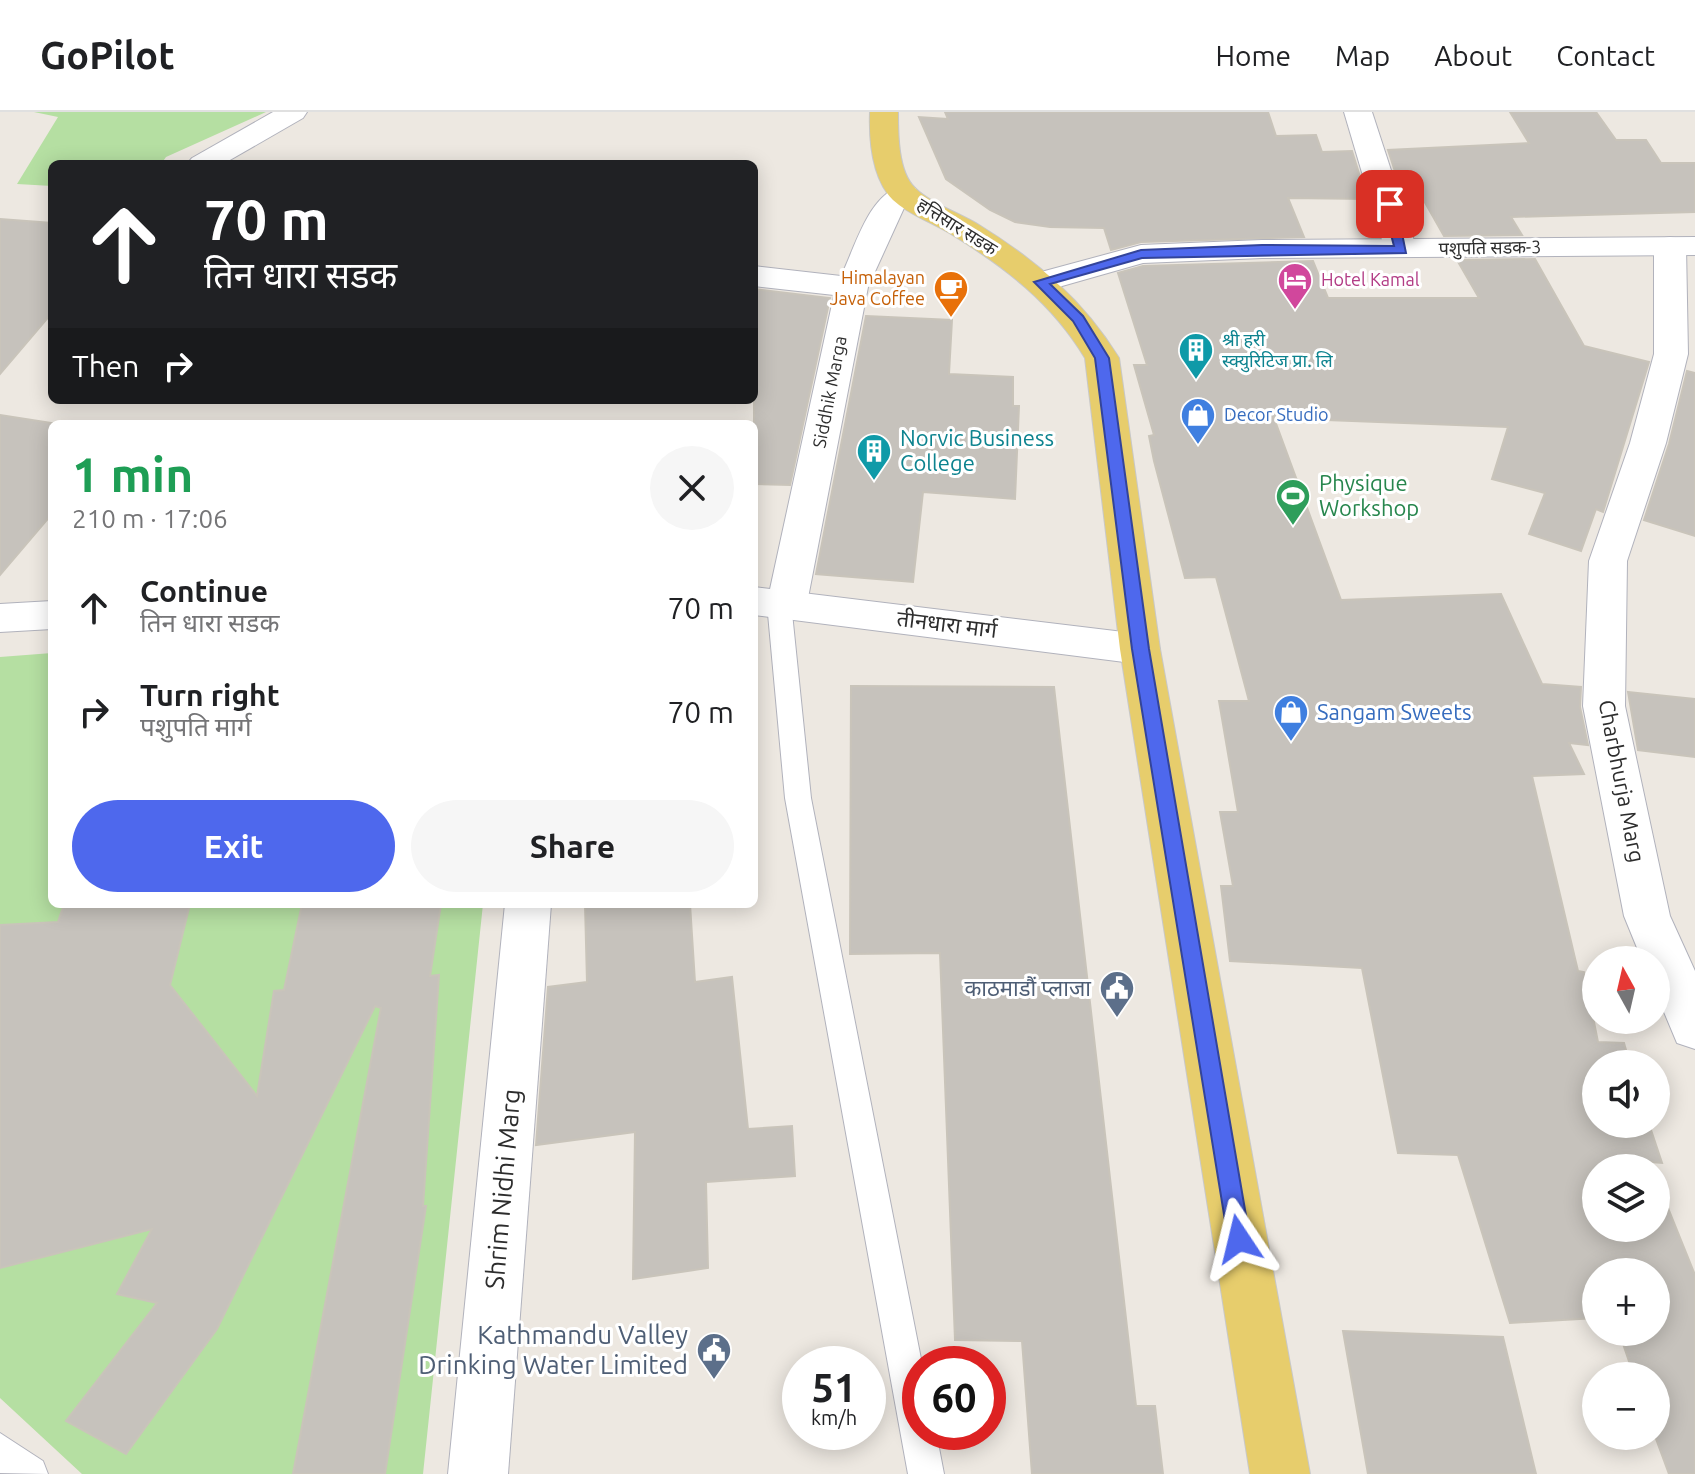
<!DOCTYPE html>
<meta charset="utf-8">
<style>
:root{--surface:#fff;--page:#f6f6f6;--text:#202124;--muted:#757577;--line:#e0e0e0;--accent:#4e68ed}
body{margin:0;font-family:Ubuntu,"Noto Sans Devanagari",sans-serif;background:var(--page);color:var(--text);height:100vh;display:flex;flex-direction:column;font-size:30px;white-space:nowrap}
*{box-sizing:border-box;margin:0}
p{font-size:26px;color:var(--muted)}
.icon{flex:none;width:44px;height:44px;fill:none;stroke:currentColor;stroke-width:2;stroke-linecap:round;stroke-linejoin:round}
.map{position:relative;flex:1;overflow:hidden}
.side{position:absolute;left:48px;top:308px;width:710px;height:488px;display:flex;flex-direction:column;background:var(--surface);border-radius:12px;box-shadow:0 4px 20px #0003}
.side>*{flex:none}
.guide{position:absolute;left:48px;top:48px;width:710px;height:244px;border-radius:12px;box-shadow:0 4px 20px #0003;background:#202124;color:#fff;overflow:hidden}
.needle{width:52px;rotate:352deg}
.buttons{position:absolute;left:1582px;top:834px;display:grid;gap:16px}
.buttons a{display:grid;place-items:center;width:88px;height:88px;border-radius:50%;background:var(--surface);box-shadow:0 4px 20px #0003;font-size:40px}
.speed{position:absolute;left:782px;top:1234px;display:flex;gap:16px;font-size:40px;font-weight:700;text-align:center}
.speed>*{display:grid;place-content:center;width:104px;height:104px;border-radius:50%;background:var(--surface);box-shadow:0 4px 20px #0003;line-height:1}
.speed small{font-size:20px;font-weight:400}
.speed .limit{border:12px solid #d22;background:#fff;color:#111}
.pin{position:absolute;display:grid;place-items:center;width:68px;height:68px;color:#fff;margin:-34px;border-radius:16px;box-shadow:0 4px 12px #0006}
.me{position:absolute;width:88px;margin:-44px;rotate:350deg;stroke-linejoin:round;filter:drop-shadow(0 0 6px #0008)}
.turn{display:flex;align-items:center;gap:28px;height:168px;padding:0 24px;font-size:36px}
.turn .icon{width:104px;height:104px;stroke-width:2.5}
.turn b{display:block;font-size:56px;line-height:68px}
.then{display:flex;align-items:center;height:76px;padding:0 24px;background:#0003;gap:16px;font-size:30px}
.round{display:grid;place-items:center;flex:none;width:84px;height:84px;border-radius:42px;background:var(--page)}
.head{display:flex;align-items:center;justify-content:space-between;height:136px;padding:0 24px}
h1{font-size:48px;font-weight:700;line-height:60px;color:#1e9e55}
.action{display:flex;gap:16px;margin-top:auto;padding:16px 24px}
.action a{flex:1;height:92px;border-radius:48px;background:var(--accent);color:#fff;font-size:32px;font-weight:700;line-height:92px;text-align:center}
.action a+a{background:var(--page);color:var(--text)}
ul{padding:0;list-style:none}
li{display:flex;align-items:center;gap:24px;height:104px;padding:0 24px}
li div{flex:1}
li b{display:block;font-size:30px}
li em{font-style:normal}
header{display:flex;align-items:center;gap:48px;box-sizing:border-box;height:112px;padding:0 40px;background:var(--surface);border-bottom:2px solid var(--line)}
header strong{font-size:38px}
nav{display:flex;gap:44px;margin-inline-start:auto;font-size:28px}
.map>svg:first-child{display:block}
.green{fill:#b5dfa2}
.building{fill:#c6c2bc;stroke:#c9c4ba;stroke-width:2}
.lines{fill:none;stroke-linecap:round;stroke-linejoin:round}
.service-casing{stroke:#b1b2bc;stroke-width:2}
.minor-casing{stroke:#b1b2bc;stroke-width:2}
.secondary-casing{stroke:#b1b2bc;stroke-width:2}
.primary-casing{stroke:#c8c8c8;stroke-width:2}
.service{fill:#fff;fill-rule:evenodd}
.minor{fill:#fff;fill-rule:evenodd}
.secondary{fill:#fff;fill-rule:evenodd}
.primary{fill:#e7cd6c;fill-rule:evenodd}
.route{fill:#4e68ed;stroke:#33449a;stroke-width:2}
.labels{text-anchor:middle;stroke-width:6;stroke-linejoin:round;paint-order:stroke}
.far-street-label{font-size:18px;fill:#2d2d2d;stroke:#fff}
.far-food-label{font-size:18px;fill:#c56008;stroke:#fff;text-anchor:end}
.far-hotel-label{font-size:18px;fill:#b23c85;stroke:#fff;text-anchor:start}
.far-culture-label{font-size:18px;fill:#0d838f;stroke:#fff;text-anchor:start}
.far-shop-label{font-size:18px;fill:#366cbe;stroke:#fff;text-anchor:start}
.culture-label{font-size:22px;fill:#0d838f;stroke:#fff;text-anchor:start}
.leisure-label{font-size:22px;fill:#27864d;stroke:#fff;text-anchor:start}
.street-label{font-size:22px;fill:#2d2d2d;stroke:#fff}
.shop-label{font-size:22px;fill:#366cbe;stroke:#fff;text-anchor:start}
.service-label{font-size:22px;fill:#4e5e75;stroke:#fff;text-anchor:end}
.near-street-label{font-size:26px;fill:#2d2d2d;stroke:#fff}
.near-service-label{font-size:26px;fill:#4e5e75;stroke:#fff;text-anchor:end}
</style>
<header>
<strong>GoPilot</strong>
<nav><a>Home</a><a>Map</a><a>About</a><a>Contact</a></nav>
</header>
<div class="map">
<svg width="1695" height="1362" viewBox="0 0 1695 1362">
<rect width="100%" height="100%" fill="#ede8e1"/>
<!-- green -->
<g class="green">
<path d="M34 0H266L166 45 161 52H52V74L17 72 58 5Z"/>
<path d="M52 541V792H483L423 1362H82L0 1286V545Z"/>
</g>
<!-- building -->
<g class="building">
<path d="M945 0H1268L1276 24 1316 23 1322 40 1352 39 1367 87 1288 86 1304 125 1141 130 1111 138 1104 116 1050 115 1015 110 990 98 946 67 919 5 948 7Z"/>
<path d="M1510 0H1596L1616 28H1646L1661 51H1695V100L1511 105 1522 123 1444 124 1423 87H1404L1388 38 1529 31Z"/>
<path d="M0 107 52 111V201L0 262Z"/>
<path d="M1535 147 1584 234 1649 250 1603 400 1596 397 1581 439 1529 422 1545 381 1492 367 1508 315 1274 306 1341 488 1501 482 1542 572 1581 575 1580 595 1588 633 1569 631 1584 662 1532 664 1578 859 1584 860 1598 930 1624 931 1630 952H1596V1012H1649L1662 1051 1650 1050 1652 1056H1596V1116H1656V1066L1695 1163V1362H1669L1655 1324 1656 1264H1634L1619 1220H1656V1160H1596V1206L1510 1211 1458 1043 1398 1041 1362 856 1230 849 1221 774H1233L1220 700H1238L1219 589H1249L1216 465 1185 466 1154 349 1149 324 1154 323 1134 253H1147L1118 161 1143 154 1313 149 1328 186H1479L1457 148Z"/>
<path d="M754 177 830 186 790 373 754 372Z"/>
<path d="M866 204 952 208 949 262 1013 265V294H1019L1015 387 923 380 913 470 816 462Z"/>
<path d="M1687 259 1695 261V424L1644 408 1669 332Z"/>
<path d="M0 303 52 311V402L0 463Z"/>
<path d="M851 574 1054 575 1136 1294H1155L1163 1362H1032L1022 1229 955 1228 940 841 850 842Z"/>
<path d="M1628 580 1695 587V645L1638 638Z"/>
<path d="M64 792H190L170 873 257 984 274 879 284 878 302 792H441L430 864 439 863 423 1094H426L385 1362H293L381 896 375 894 217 1217 126 1342 66 1309 157 1191 117 1182 152 1117 0 1156V813L58 810Z"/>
<path d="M585 792H690L695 870 732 865 748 1017 792 1014 795 1064 706 1070 708 1156 633 1167 635 1020 536 1033 548 875 587 870Z"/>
<path d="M1343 1219 1503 1225 1536 1362H1368Z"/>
</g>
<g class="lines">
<!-- service casing -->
<g class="service-casing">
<g id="service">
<path d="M779 483 791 491 811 686 922 1252 920 1320H936L944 1362H908L785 686 767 491Z"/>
<path d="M0 1321 43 1349 48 1362 0 1361Z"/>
</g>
</g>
<!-- minor casing -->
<g class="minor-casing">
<g id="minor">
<path d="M273 0H307L303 6 223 52H187L192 46Z"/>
<path d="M1344 0H1372L1417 138 1412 145H1390L1385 138Z"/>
<path d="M904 73 915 76 919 82 904 96 868 175 807 491 801 501 787 505 773 501 767 491 834 183 754 174V154L841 164C856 134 868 82 904 73Z"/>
<path d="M1670 125 1681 127 1686 134 1688 242 1666 331 1627 449 1625 594 1670 804 1695 859V937L1677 931 1656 881V848H1642L1624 804 1583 594 1589 449 1630 331 1654 242V134L1659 127Z"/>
<path d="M505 792H551L508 1362H448Z"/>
</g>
</g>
<!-- secondary casing -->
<g class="secondary-casing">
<g id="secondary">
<path d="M1695 125V143L1262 146 1143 151 1041 180 1030 177 1025 170 1030 163 1141 133 1262 128Z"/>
<path d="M754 475 1140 522 1154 527 1160 537 1154 547 1140 552 754 503Z"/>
<path d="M52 489V517L0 520V492Z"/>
</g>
</g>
<!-- primary casing -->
<g class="primary-casing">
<path id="primary" d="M870 0H898C898 22 898 60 915 76 931 92 960 101 979 113 1037 149 1083 188 1119 246L1160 537 1310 1362H1250L1120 537 1085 246C1052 191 1005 155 951 122 933 111 908 102 893 88 872 66 869 28 870 0Z"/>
</g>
<!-- service -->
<use href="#service" class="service"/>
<!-- minor -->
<use href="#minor" class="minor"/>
<!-- secondary -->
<use href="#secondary" class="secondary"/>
<!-- primary -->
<use href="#primary" class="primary"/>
</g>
<!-- route -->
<path class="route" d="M1390 88 1396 92 1406 141 1142 146 1050 172 1083 204 1109 246 1149 537 1250 1127 1247 1135 1239 1138 1231 1135 1228 1127 1132 537 1095 246 1073 209 1034 170 1141 138 1262 133 1394 134 1383 92Z"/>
<!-- icons -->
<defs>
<g id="hotel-pin" transform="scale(1.8)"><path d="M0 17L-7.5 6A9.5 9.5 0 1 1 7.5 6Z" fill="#d1479c" stroke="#fff"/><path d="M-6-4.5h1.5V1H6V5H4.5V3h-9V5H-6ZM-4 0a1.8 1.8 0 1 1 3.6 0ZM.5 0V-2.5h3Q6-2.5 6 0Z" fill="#fff"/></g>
<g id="cafe-pin" transform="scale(1.8)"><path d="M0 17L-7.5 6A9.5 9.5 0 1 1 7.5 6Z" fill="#e8710a" stroke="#fff"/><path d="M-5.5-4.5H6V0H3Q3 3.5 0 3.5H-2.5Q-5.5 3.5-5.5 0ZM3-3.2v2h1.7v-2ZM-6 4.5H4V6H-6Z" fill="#fff"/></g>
<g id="building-pin" transform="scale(1.8)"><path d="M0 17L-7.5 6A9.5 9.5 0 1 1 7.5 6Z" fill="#0f9aa8" stroke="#fff"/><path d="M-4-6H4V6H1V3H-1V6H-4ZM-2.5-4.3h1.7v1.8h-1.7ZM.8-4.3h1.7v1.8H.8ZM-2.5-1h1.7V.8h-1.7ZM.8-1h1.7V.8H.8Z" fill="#fff"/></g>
<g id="shop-pin" transform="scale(1.8)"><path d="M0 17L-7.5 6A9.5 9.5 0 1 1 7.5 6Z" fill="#3f7fe0" stroke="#fff"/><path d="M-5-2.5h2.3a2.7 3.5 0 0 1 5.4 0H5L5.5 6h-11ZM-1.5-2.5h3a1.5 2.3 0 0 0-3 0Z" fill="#fff"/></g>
<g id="stadium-pin" transform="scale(1.8)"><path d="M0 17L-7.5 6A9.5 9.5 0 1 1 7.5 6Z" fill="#2e9e5b" stroke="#fff"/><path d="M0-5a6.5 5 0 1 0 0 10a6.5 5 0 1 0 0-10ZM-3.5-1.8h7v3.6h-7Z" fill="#fff"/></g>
<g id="civic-pin" transform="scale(1.8)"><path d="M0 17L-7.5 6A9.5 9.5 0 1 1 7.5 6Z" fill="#5c6f8a" stroke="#fff"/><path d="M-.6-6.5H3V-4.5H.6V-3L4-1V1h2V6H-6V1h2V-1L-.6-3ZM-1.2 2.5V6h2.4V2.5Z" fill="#fff"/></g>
</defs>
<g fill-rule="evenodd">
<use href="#hotel-pin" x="1295" y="168"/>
<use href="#cafe-pin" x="951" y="176"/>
<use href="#building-pin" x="1196" y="238"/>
<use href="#shop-pin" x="1198" y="303"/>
<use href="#building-pin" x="874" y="339"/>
<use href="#stadium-pin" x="1293" y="384"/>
<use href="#shop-pin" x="1291" y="600"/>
<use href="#civic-pin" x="1117" y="876"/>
<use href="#civic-pin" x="714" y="1238"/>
</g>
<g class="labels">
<!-- far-street labels -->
<g class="far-street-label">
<text transform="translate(957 115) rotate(32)" y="6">हत्तिसार सडक</text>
<text transform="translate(1490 136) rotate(-1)" y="6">पशुपति सडक-3</text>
<text transform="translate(830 280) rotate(-79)" y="6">Siddhik Marga</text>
</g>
<!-- far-food labels -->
<g class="far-food-label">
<text x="925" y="172">Himalayan<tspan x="925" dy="21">Java Coffee</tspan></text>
</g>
<!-- far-hotel labels -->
<g class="far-hotel-label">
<text x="1321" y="174">Hotel Kamal</text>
</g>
<!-- far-culture labels -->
<g class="far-culture-label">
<text x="1222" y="234">श्री हरी<tspan x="1222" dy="21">स्क्युरिटिज प्रा. लि</tspan></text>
</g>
<!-- far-shop labels -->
<g class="far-shop-label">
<text x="1224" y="309">Decor Studio</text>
</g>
<!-- culture labels -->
<g class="culture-label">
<text x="900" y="334">Norvic Business<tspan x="900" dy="25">College</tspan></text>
</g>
<!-- leisure labels -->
<g class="leisure-label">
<text x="1319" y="379">Physique<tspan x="1319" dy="25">Workshop</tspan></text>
</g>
<!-- street labels -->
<g class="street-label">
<text transform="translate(947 512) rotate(7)" y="8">तीनधारा मार्ग</text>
<text transform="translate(1622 669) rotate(79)" y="8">Charbhurja Marg</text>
</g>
<!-- shop labels -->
<g class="shop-label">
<text x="1317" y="608">Sangam Sweets</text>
</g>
<!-- service labels -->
<g class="service-label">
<text x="1091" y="884">काठमाडौं प्लाजा</text>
</g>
<!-- near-street labels -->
<g class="near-street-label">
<text transform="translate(503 1077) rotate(-85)" y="9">Shrim Nidhi Marg</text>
</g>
<!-- near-service labels -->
<g class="near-service-label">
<text x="688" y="1232">Kathmandu Valley<tspan x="688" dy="30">Drinking Water Limited</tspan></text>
</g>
</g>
</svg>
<div class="buttons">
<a><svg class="needle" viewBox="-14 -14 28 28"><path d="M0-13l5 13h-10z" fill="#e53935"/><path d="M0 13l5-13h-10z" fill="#757577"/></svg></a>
<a><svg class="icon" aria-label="sound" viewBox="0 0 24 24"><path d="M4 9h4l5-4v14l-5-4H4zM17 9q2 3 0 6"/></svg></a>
<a><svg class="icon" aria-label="layers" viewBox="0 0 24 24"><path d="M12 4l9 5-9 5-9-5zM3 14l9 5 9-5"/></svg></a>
<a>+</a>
<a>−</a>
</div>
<div class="speed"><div>51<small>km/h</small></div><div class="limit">60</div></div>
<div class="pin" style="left:1390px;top:92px;background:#d93025"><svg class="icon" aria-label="arrive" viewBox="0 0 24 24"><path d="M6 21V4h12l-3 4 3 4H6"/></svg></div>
<svg class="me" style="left:1239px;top:1127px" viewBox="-20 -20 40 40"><path d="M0-17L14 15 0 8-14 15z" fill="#4e68ed" stroke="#fff" stroke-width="4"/></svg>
<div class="guide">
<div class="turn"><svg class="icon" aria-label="ahead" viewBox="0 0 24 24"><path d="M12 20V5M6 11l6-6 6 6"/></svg><div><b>70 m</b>तिन धारा सडक</div></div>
<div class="then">Then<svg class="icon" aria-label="right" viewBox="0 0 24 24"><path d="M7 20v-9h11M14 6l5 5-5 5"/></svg></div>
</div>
<section class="side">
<div class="head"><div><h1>1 min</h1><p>210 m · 17:06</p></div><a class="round"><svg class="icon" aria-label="close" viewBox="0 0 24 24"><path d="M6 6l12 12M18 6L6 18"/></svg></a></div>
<ul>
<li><svg class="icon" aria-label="ahead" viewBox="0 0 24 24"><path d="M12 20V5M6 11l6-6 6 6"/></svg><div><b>Continue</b><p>तिन धारा सडक</p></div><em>70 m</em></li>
<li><svg class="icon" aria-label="right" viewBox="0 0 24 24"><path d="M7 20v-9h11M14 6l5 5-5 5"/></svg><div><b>Turn right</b><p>पशुपति मार्ग</p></div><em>70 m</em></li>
</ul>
<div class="action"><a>Exit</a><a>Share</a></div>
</section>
</div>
